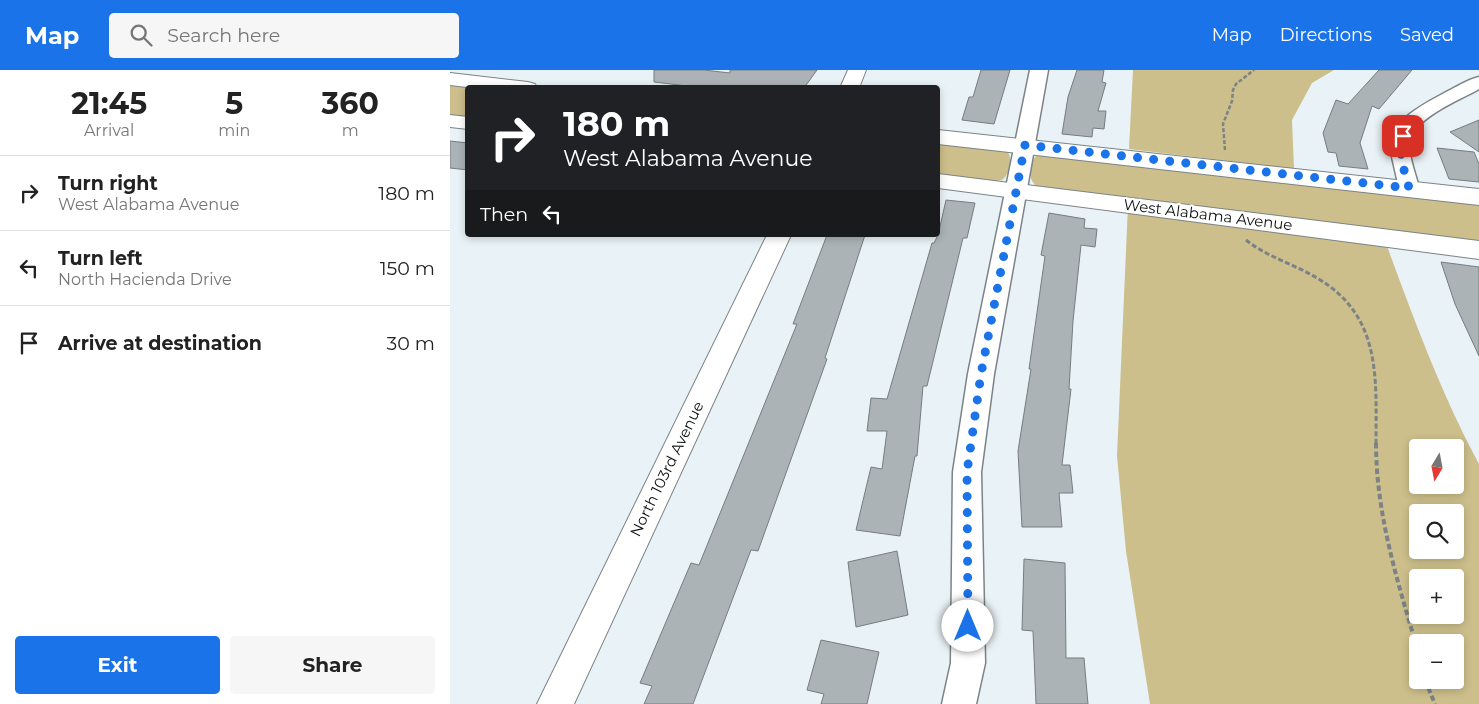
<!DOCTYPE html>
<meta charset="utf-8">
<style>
:root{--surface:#fff;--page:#f6f6f6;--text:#222;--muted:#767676;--line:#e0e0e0;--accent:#1a73e8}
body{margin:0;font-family:Montserrat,sans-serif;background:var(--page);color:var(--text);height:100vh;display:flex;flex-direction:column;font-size:19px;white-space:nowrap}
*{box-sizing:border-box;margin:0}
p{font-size:16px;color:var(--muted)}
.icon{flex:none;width:28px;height:28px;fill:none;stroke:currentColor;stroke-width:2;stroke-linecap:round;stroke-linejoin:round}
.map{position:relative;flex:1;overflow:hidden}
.sheet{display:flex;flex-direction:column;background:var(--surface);width:450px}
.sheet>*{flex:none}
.hud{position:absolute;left:15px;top:15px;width:475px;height:152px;border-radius:5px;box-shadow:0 2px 8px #0003;background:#202124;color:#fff;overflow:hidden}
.needle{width:32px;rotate:190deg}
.controls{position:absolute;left:959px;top:369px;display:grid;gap:10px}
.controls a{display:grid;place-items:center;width:55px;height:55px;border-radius:5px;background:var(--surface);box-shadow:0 2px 8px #0003;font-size:25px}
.pin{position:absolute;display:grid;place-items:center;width:42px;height:42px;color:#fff;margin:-21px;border-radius:10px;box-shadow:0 2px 8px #0006}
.me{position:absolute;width:55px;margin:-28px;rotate:0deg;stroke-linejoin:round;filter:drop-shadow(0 0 4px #0008)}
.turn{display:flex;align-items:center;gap:18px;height:105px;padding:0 15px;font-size:22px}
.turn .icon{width:65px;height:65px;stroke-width:2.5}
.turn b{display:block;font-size:35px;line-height:42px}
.then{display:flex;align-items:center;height:48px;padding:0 15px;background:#0003;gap:10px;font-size:19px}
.eta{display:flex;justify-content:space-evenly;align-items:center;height:85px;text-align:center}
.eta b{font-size:30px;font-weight:700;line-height:35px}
.button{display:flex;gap:10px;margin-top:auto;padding:10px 15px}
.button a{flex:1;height:58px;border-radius:5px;background:var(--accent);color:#fff;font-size:20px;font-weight:700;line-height:58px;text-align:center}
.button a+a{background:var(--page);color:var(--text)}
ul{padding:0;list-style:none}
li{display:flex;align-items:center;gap:15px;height:75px;padding:0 15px;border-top:1px solid var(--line)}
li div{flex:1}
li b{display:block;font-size:19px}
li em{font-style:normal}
header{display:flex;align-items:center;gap:30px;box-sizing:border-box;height:70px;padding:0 25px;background:var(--accent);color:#fff}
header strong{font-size:24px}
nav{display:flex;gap:28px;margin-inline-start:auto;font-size:18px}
.search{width:350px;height:45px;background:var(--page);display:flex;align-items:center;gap:12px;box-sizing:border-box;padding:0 18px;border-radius:5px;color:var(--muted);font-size:19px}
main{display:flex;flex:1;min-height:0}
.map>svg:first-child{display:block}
.green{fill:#ccbf8b;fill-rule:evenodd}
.building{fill:#abb3b7;stroke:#757d80}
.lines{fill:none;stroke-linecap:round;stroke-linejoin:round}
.minor-casing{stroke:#7b8386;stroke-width:3}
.tertiary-casing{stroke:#7b8386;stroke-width:2}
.path-far2{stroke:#7c8285;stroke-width:2.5;stroke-dasharray:4 2;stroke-linecap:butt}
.path-far1{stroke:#7c8285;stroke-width:3;stroke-dasharray:5 2.5;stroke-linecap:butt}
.path{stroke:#7c8285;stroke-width:4;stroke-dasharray:5.5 3;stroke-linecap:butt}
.minor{fill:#fff;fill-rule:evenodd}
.tertiary{fill:#fff;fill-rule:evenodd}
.route{stroke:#1a73e8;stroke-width:9;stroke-dasharray:0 16.2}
.labels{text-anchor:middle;stroke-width:4.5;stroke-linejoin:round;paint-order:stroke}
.street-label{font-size:15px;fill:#0d1011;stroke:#fff}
</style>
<header>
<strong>Map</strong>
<div class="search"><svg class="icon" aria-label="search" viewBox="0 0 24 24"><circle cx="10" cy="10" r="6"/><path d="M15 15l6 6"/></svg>Search here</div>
<nav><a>Map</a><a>Directions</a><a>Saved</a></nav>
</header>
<main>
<section class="sheet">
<div class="eta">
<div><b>21:45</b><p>Arrival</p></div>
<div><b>5</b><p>min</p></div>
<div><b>360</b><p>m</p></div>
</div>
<ul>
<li><svg class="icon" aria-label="right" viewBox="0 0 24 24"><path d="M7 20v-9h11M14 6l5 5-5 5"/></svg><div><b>Turn right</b><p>West Alabama Avenue</p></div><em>180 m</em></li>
<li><svg class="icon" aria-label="left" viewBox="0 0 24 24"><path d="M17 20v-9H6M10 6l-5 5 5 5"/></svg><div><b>Turn left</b><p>North Hacienda Drive</p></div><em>150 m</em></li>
<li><svg class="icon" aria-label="arrive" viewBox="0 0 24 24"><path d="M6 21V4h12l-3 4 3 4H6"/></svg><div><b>Arrive at destination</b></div><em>30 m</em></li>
</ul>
<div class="button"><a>Exit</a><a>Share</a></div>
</section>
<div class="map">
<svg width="1029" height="634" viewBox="0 0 1029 634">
<rect width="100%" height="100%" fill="#e9f2f6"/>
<!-- green -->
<g class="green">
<path d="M683 0H884L862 13 842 50 844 99 679 79Z"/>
<path d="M0 14 36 17 18 18 17 48 0 46Z"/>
<path d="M488 70 557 80C563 89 560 104 552 110L539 112 488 105Z"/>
<path d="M589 84 1029 133V172L588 117C576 110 578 90 589 84Z"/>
<path d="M678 135 934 168C962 244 990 322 1029 394V634H700L676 481 667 386ZM968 378H1005V415H968ZM968 442H1005V480H968ZM968 508H1005V545H968ZM968 572H1005V610H968Z"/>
</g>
<!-- building -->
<g class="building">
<path d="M204 0H254L280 3V0H367L354 18H253L204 12Z"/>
<path d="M531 0H560L544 54 512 50 519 27H523Z"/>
<path d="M627 0H654L652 12 656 13 648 41H656L654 59 643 58 642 67 612 64 618 27Z"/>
<path d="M929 0H962L929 39 922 36 910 73 918 99 889 96 886 83 878 82 873 63 886 30 898 34Z"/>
<path d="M1029 50V82L1000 62Z"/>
<path d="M0 71 18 73V100L0 98Z"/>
<path d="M987 78 1024 82 1029 94V112L999 109Z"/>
<path d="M496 130 525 133 517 168H513L477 316H473L467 386H465L450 466 406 460 421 397 432 399 437 361H417L421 328 437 329 482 173H484L488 165Z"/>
<path d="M599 143 635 149 634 158 647 159 645 177 631 175 623 251 619 319H621L612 395H620L623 423H609L612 457H572L568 381 581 299H579L595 186 591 185Z"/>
<path d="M377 165H415L375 288 377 289 308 481 301 480 243 634H194L202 616 190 613 241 493 249 495 347 254H343Z"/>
<path d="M991 192 1029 197V286L1005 234Z"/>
<path d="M447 481 458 545 406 557 398 492Z"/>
<path d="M574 489 615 493 616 588H634L638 634H586L583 561 572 560Z"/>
<path d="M371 570 429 582 417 634H371L374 624 357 620Z"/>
</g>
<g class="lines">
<!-- minor casing -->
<g class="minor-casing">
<g id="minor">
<path d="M580 0H598L544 304 531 402 535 593 526 634H492L501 593 503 402 518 304Z"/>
<path d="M1029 7V19C1010 30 963 48 960 72 958 87 966 104 969 118L966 123 959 125 952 123 949 118 940 78C941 48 978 32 1000 20 1010 15 1019 9 1029 7Z"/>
</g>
</g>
<!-- tertiary casing -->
<g class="tertiary-casing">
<g id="tertiary">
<path d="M398 0H416L409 18H390Z"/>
<path d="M0 3 78 12 85 14 87 18H25L0 15Z"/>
<path d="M0 45 18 47V59L0 57Z"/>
<path d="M488 60 1029 119V135L488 74Z"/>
<path d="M488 104 1029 171V189L488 118Z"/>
<path d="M317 165H341L124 634H87Z"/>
</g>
</g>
<!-- path-far2 -->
<path class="path-far2" d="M775 80 773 54 782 31 783 20 786 14 804 0"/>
<!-- path-far1 -->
<path class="path-far1" d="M796 170C817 187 844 194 867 208 932 246 926 308 926 374"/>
<!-- path -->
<g class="path">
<path d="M926 373C926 445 948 513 968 581"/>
<path d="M975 610 985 634"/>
</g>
<!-- minor -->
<use href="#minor" class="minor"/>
<!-- tertiary -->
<use href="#tertiary" class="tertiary"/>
</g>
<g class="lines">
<!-- route -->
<path class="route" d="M518 556 517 402 531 304 575 75 959 118C955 103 947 81 953 66"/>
</g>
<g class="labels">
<!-- street labels -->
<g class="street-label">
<text transform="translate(758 145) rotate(7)" y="5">West Alabama Avenue</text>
<text transform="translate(217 399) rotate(-64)" y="5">North 103rd Avenue</text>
</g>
</g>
</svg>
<div class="controls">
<a><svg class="needle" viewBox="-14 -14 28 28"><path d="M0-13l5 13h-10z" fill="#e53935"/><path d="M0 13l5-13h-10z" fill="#767676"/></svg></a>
<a><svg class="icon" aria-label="search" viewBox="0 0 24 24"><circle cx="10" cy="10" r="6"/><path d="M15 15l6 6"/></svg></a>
<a>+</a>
<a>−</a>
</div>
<div class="pin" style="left:953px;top:66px;background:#d93025"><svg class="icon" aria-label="arrive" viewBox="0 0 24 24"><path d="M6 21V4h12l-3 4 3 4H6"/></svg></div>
<svg class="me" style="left:518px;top:556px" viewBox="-20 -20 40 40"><circle r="19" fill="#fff"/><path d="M0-13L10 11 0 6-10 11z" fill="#1a73e8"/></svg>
<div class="hud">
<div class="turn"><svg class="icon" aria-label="right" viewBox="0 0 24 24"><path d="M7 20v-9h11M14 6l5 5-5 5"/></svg><div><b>180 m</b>West Alabama Avenue</div></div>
<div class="then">Then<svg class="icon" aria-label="left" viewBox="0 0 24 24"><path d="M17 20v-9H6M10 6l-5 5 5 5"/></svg></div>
</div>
</div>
</main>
